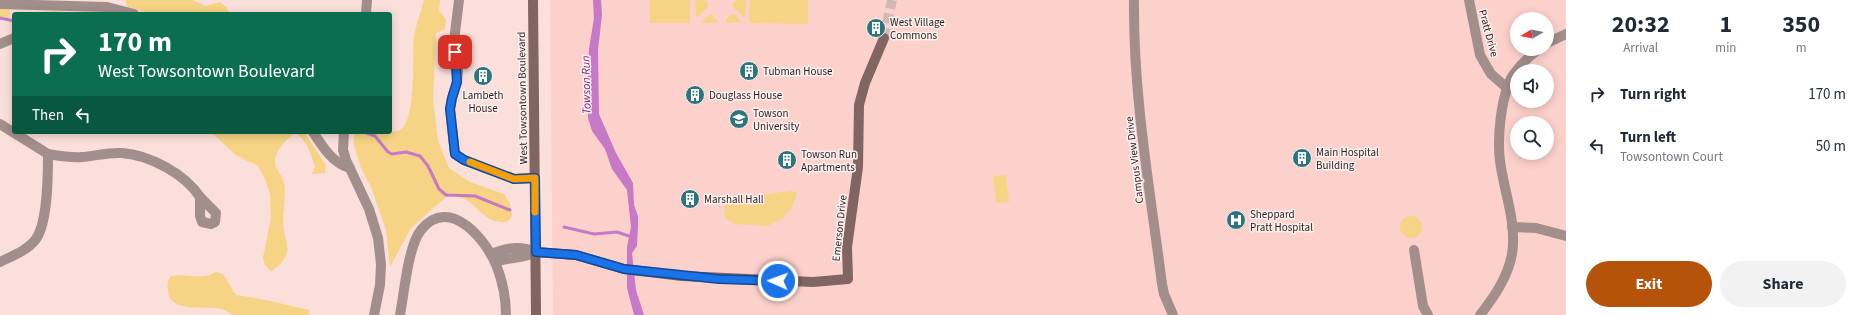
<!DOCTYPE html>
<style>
:root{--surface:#fff;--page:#f2f2f3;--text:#1f2937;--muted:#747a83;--accent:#b45309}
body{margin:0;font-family:"Source Sans 3",sans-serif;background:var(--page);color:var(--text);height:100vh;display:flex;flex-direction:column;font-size:15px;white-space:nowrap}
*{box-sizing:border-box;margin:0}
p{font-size:13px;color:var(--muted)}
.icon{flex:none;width:22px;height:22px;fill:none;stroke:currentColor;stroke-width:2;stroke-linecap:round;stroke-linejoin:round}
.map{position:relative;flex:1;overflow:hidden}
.side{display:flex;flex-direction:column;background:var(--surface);width:300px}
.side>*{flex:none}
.top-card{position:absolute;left:12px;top:12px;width:380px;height:122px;border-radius:4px;box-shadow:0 2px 10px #0003;background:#0b6e4f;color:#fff;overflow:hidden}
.needle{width:26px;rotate:260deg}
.tools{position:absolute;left:1510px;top:12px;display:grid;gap:8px}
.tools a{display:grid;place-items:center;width:44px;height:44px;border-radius:50%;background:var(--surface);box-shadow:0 2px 10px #0003;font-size:20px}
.pin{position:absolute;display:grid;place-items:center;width:34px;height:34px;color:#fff;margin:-17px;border-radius:8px;box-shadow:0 2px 6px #0006}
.me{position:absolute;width:44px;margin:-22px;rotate:272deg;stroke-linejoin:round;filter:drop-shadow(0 0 3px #0008)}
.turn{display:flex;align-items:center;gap:14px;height:84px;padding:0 20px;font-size:18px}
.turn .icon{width:52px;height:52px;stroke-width:2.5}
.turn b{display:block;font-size:28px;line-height:34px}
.then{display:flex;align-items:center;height:38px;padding:0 20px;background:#0003;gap:8px;font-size:15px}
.eta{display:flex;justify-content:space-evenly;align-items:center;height:68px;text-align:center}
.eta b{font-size:24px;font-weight:700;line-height:28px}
.action{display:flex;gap:8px;margin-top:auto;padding:8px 20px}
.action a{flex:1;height:46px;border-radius:24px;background:var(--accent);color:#fff;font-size:16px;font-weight:700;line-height:46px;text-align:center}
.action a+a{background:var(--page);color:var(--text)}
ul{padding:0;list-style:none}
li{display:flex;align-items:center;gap:12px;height:52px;padding:0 20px}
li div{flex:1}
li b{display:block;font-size:15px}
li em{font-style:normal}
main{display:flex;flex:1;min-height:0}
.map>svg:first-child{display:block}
.built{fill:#fdd1cb;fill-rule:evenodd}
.green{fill:#f6d385}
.water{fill:#c579c6}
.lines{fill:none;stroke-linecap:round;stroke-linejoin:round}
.stream{stroke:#c579c6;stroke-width:3}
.secondary-tunnel{stroke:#d2b8b5;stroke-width:10;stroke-dasharray:10 5;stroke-linecap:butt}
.street{stroke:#a28f8c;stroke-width:10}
.secondary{stroke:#816562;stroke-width:10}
.route-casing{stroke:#114b97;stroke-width:10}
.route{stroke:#1a73e8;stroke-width:7}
.slow{stroke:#f59e0b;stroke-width:7}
.labels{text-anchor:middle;stroke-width:3;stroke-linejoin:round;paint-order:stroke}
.poi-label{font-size:11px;fill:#2f1e1c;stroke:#fbf1f0;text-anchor:start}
.street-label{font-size:11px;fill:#2f1e1c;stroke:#fbf1f0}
.water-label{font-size:12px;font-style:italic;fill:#7b1e7e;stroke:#fbf1f0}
</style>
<main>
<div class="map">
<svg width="1566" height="315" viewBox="0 0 1566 315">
<rect width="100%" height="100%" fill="#fbdfdb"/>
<!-- built -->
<path class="built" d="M550 0H1566V315H553ZM1517 19H1547V49H1517ZM1517 71H1547V101H1517ZM1517 123H1547V153H1517Z"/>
<!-- green -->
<g class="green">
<path d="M126 0H192L206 6 220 2 226 7 230 14H151L126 6Z"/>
<path d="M424 0H440L439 11 446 19 445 29 436 33 433 99 438 141 449 168 470 182 504 194 510 204 512 216 507 222C503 222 496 222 492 220 474 211 471 193 446 197L411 228 390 267 386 230 371 187 361 168 354 145V132C366 132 390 135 400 130 417 120 412 54 414 36 416 24 421 12 424 0Z"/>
<rect x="650" y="0" width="40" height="23"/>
<path d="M695 0H705L708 3V7L698 17 696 16Z"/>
<path d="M736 0H746V15L744 17 733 7V3Z"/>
<path d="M750 0H808V24L749 23Z"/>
<path d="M0 9 10 10 8 21 0 19Z"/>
<path d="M54 11 87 14H34L38 12Z"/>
<path d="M710 14 717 20V23H701Z"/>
<path d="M731 14H734L742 22 726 23V20Z"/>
<path d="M203 132H304L326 165 325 173 312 174 315 166C310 153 307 138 294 133 287 140 276 149 275 160 274 169 282 174 284 182 287 198 281 215 284 231 285 238 289 246 287 253 285 260 278 267 271 271L265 265 263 258 271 217 270 194 265 179 258 166 237 156 214 135Z"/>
<path d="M1006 175 1009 202 996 203 993 176Z"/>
<path d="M791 191 797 193 792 207 783 218 768 226 734 224 725 218 724 208 727 199Z"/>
<circle cx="1411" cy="227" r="11"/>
<path d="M216 272 223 274 236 295C261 298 285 305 310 310L309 315H233C229 313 225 310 222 309 206 305 169 314 168 291 167 284 167 282 171 276 186 273 201 281 216 272Z"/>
</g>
<!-- water -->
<path class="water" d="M593 0H601L602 15 598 50 599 114 616 153 633 183 634 205 638 216V226L637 246 632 253 636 290 644 315H634L627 288V247L631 227 627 190 612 169 605 149 592 131 588 118 587 90 589 49 594 18Z"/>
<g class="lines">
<!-- stream -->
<g class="stream">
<path d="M0 18 14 21"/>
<path d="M364 132 375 136 388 152 392 154 406 152 420 156 428 166 439 189 446 195 475 196 510 210"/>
<path d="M564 227 594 234 617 232 632 237"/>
</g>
<!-- secondary-tunnel -->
<path class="secondary-tunnel" d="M884 38 892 0"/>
<!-- street -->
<g class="street">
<path d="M459 0 454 41 458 72 457 82 452 98 450 109 455 154 464 160 514 179 535 178"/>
<path d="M1134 0C1133 95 1150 190 1162 284L1164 294 1173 315"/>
<path d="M1469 0 1480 55 1491 74 1507 88"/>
<path d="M0 4 107 7 134 14"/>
<path d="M366 14 367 0"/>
<path d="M1547 43 1566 34"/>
<path d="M0 44 14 38"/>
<path d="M0 124 48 154C48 175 48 222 36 239 28 250 12 256 0 262"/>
<path d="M313 132C322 146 333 164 350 168"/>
<path d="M344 132 343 150 346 160 369 209 378 238 381 264 380 285 374 315"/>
<path d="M48 154C60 156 70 158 82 157 95 156 109 152 122 153 150 155 185 174 200 197"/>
<path d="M200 197 216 213 215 222 211 224 202 222 200 216Z"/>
<path d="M1512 227 1536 228 1566 236"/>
<path d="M1414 250 1423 306 1428 315"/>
<path d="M491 254C507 248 519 245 536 252"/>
<path d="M495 262C509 256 522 260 536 252"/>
<path d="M400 315C404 294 408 246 421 230 450 194 487 241 497 267 503 283 506 299 506 315"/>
<path d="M1480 315C1494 297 1508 277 1512 254 1517 222 1504 192 1500 161 1497 137 1501 95 1513 75 1520 65 1529 56 1539 49"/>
</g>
<!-- secondary -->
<g class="secondary">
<path d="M533 0 536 315"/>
<path d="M536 252 576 255 624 269 682 276 813 282 848 279 847 247 858 167 859 105 865 83 884 38"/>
</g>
</g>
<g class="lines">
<!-- route casing -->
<g class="route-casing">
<path id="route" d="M455 52 457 82 452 98 450 109 455 154 464 160 514 179 535 178 536 252 576 255 624 269 719 279 778 281"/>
</g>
<!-- route -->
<use href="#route" class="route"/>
<!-- slow -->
<path class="slow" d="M470 162 514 179 535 178V212"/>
</g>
<!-- icons -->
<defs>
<g id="building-disc" transform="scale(1)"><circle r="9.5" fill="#2c757e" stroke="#fbf1f0"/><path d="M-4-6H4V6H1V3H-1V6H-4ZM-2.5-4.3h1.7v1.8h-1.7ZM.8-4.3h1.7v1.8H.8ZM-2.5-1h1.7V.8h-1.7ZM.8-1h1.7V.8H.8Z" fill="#fff"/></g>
<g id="university-disc" transform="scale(1)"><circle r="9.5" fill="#2c757e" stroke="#fbf1f0"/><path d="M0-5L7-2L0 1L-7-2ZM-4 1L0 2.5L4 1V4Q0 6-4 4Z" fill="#fff"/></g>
<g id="hospital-disc" transform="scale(1)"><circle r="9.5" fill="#2c757e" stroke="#fbf1f0"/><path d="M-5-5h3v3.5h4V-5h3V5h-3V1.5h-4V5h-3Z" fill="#fff"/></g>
</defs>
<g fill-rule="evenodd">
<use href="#building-disc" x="876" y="28"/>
<use href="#building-disc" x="749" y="71"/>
<use href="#building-disc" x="483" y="76"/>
<use href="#building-disc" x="695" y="95"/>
<use href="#university-disc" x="739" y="119"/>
<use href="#building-disc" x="1302" y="158"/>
<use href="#building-disc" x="787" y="160"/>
<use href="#building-disc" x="690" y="199"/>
<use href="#hospital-disc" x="1236" y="220"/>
</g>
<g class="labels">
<!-- poi labels -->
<g class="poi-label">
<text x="890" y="26">West Village<tspan x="890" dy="13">Commons</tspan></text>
<text x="763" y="75">Tubman House</text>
<text x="483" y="99" text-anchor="middle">Lambeth<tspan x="483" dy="13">House</tspan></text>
<text x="709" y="99">Douglass House</text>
<text x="753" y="117">Towson<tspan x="753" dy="13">University</tspan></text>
<text x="1316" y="156">Main Hospital<tspan x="1316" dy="13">Building</tspan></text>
<text x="801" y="158">Towson Run<tspan x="801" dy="13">Apartments</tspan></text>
<text x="704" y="203">Marshall Hall</text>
<text x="1250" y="218">Sheppard<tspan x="1250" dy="13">Pratt Hospital</tspan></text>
</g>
<!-- street labels -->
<g class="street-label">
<text transform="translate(1489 33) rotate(75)" y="4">Pratt Drive</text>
<text transform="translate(522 98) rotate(-91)" y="4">West Towsontown Boulevard</text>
<text transform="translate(1134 160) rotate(-97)" y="4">Campus View Drive</text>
<text transform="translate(839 228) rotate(-84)" y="4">Emerson Drive</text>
</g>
<!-- water labels -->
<g class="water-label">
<text transform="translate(586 85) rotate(-91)" y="4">Towson Run</text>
</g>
</g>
</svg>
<div class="tools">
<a><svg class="needle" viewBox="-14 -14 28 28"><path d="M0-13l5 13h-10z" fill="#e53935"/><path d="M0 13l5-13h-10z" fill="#747a83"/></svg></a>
<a><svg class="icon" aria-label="sound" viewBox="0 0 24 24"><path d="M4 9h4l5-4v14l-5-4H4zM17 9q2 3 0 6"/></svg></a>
<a><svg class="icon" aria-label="search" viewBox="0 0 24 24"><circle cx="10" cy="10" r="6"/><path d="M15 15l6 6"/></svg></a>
</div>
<div class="pin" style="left:455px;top:52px;background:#d93025"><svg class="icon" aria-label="arrive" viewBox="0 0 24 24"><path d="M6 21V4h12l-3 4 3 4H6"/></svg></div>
<svg class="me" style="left:778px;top:281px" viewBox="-20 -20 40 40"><circle r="17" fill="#1a73e8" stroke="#fff" stroke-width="3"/><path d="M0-11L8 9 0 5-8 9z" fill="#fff"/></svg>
<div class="top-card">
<div class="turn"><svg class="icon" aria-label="right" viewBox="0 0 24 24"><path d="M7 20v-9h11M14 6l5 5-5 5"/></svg><div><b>170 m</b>West Towsontown Boulevard</div></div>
<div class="then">Then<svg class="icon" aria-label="left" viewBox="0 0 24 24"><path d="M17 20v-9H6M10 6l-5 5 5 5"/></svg></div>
</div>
</div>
<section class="side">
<div class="eta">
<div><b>20:32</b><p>Arrival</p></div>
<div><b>1</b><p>min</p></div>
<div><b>350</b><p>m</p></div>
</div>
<ul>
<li><svg class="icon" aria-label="right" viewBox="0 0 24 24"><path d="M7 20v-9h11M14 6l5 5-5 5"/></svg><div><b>Turn right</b></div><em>170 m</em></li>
<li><svg class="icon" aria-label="left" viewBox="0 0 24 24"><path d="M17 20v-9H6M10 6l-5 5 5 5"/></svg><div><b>Turn left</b><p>Towsontown Court</p></div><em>50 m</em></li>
</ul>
<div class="action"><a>Exit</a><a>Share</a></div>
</section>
</main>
